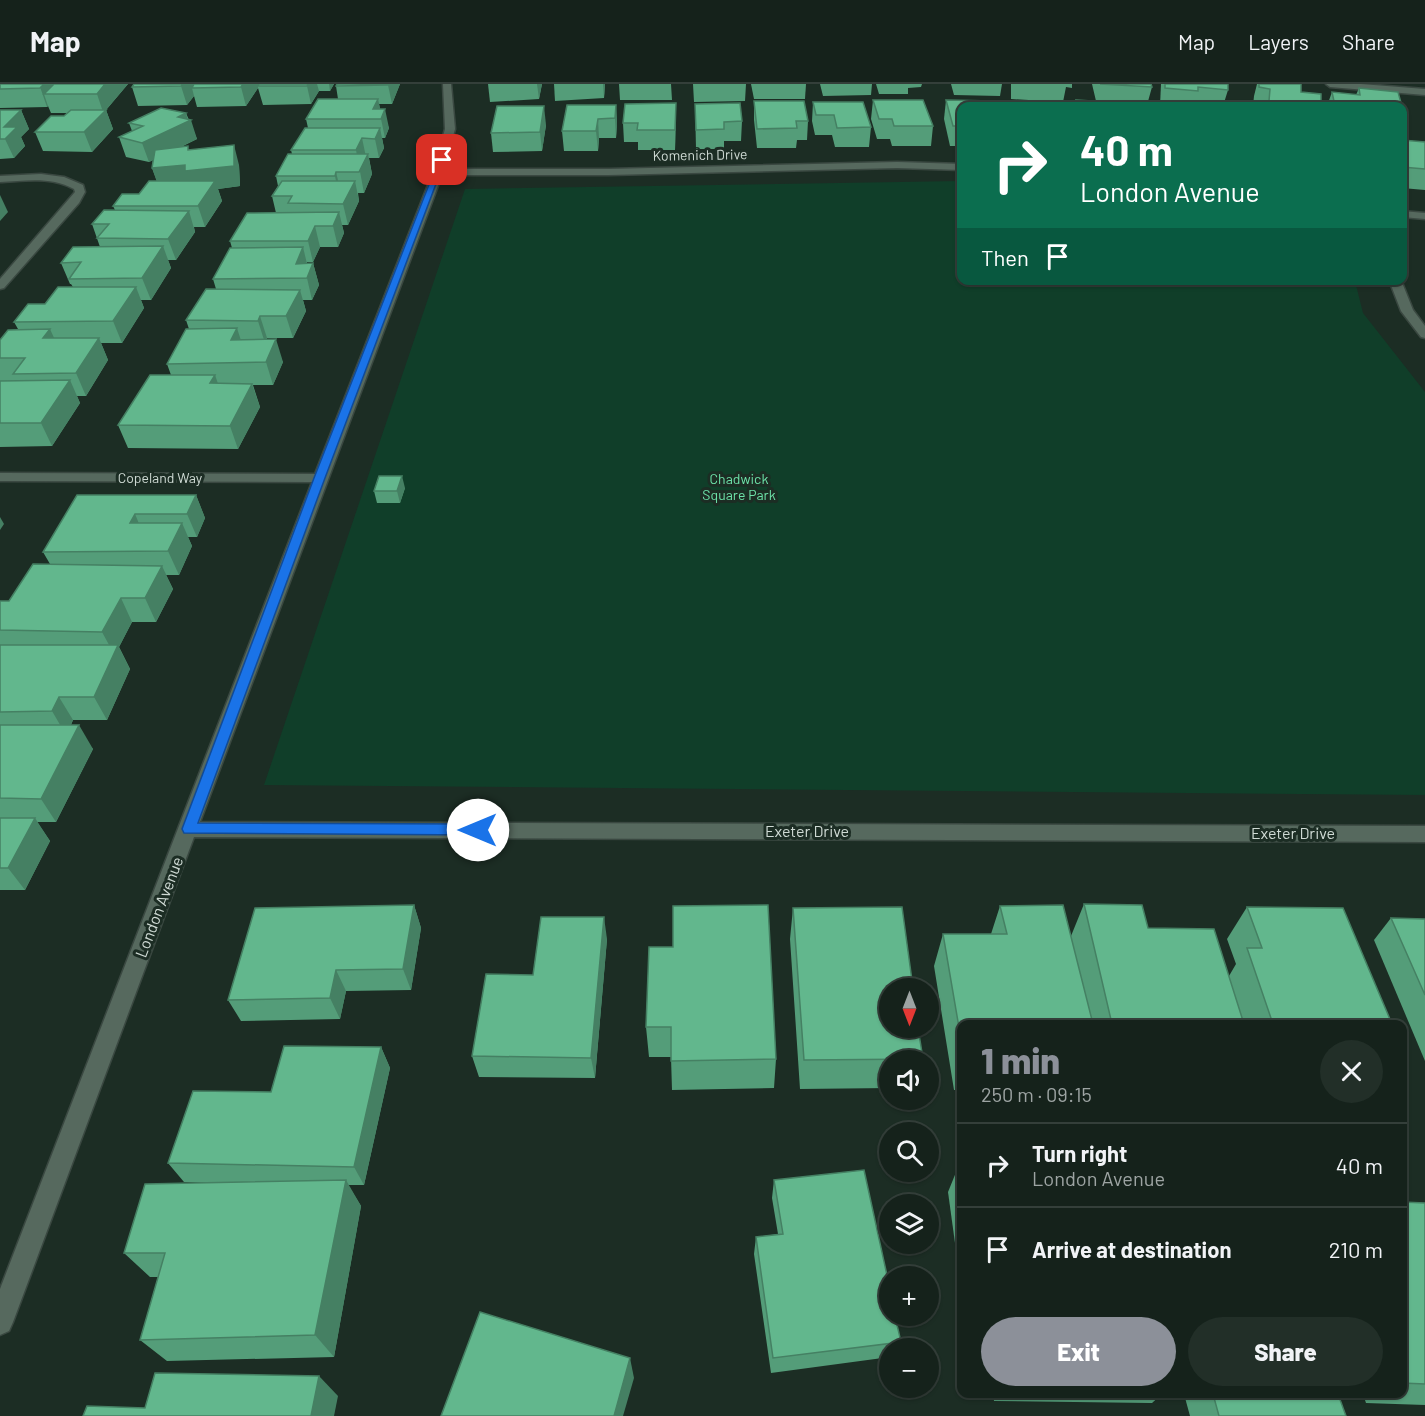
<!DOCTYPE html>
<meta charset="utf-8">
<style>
:root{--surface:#15221b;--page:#222f28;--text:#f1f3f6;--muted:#9da4a3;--line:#343f3a;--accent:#8c9099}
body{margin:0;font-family:Barlow,sans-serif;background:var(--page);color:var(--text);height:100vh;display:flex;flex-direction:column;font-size:22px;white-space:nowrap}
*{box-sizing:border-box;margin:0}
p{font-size:20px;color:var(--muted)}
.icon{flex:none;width:33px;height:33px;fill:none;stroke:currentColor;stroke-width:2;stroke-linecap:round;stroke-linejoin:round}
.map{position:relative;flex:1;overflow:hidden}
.details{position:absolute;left:957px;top:936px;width:450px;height:378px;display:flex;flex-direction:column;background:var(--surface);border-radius:12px;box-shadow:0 2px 4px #0004,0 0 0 2px var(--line)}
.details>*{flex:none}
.guide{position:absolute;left:957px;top:18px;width:450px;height:183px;border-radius:12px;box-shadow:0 2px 4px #0004,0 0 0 2px var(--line);background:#0b6e4f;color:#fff;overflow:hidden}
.needle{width:39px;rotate:180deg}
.buttons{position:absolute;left:879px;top:894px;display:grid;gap:12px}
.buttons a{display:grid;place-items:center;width:60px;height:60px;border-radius:50%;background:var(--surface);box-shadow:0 2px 4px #0004,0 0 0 2px var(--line);font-size:30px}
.pin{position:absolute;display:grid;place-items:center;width:51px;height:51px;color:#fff;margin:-26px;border-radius:12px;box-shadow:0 3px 9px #0006}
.me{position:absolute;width:66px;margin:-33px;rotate:270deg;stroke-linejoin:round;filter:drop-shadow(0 0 4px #0008)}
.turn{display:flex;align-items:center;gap:21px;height:126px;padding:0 24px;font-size:27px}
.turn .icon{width:78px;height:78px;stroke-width:2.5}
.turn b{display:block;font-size:42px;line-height:51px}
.then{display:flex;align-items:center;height:57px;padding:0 24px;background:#0003;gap:12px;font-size:22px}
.round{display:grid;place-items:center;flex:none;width:63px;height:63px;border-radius:32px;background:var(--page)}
.summary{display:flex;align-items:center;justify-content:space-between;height:102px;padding:0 24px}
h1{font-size:36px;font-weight:800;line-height:45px;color:var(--accent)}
.button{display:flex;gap:12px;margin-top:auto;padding:12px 24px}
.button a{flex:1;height:69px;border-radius:36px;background:var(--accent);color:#fff;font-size:24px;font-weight:800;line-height:69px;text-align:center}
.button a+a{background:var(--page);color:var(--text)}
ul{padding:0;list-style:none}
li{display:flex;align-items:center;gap:18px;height:84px;padding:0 24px;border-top:2px solid var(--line)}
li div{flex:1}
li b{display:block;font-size:22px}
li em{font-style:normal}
header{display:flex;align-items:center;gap:36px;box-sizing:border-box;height:84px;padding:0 30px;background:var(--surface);border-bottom:2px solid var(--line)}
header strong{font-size:28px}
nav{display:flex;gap:33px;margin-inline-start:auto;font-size:21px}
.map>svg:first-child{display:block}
.green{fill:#103e29}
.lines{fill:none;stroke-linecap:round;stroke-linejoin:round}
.minor-casing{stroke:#3a4841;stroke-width:3}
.minor{fill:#56695e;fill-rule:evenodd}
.wall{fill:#549d79}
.shaded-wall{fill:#458063}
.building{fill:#62b78d;stroke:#458063;stroke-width:1.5}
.route{fill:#1a73e8;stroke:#114b97;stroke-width:1.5}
.labels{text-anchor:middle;stroke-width:6;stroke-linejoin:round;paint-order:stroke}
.far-street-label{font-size:14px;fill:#cfdad4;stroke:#1c2d24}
.far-park-label{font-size:14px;fill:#6de2a9;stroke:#1c2d24}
.street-label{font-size:16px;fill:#cfdad4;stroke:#1c2d24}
</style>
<header>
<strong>Map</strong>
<nav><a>Map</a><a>Layers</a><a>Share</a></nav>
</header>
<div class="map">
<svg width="1425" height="1332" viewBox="0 0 1425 1332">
<rect width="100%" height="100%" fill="#1c2d24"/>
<!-- green -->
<path class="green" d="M961 97 962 196 1355 197 1363 229 1425 308V711L264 701 465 105Z"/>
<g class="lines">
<!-- minor casing -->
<g class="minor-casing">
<g id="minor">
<path d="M443 0H451L455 45 444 85H609L897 78 962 80V86L897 84 609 91H442L200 738 1425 742V758L194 753 13 1238 9 1247 0 1251V1205L312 398 0 397V389L315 390 433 88 445 45Z"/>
<path d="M1326 0H1361L1425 5V11L1330 3Z"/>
<path d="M41 90 64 93 83 101 85 108 79 119 4 204 0 205V195L75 108 74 105C51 92 25 97 0 98V92Z"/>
<path d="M1402 127 1425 129V135L1402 133Z"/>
<path d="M1389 196H1401L1413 226 1425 242V254L1421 253 1401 227Z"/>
</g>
</g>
<!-- minor -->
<use href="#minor" class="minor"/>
</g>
<!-- wall -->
<g class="wall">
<path d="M0 0H128L106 26 113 45 92 68 43 67 35 48 64 32 67 29H51L48 22 47 23 0 24Z"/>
<path d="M194 0H334L330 7H319L311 20 263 21 258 4 246 22 197 23 194 12 187 21 138 22 132 3 194 1Z"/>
<path d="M337 0H400L392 20H379L380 25 389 44 385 54H382L384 64 379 74H369L372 90 364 109H358L359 117 348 141H342L344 149 338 163H320L313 178H307V180L313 179 319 201 312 216H303L306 227 293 254H267V255L283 278 273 301H253L260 323 238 365 128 364 118 341 171 291 167 280 189 245 186 236 216 205 213 195 232 164 230 157 276 129 272 112 278 102 276 92 292 70 291 66 308 44 306 35 338 15 336 2Z"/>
<path d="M488 0H542L539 15 490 18Z"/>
<path d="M554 0H605L604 14 555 17Z"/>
<path d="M619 0H671L672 16H620Z"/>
<path d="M682 0H746L745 17 694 18 693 0Z"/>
<path d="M751 0H806L805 15H754Z"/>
<path d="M809 0H872L871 11 823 12 820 0Z"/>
<path d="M876 0H922L921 3 908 4V10H879Z"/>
<path d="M951 0H1002L1000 12 954 11Z"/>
<path d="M1011 0H1072V4L1066 3 1063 18 1011 15Z"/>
<path d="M1092 0H1151L1152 3 1147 21 1109 20 1110 22H1075L1076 16 1096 17Z"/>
<path d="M1161 0H1228V6L1223 22H1160Z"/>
<path d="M1257 0H1301V8L1321 22H1253L1254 12Z"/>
<path d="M1359 4 1401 19 1400 22H1327L1332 8 1356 11Z"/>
<path d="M873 16 933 42 931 62H892L890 55H877L871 35Z"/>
<path d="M946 16 962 22V62H950L944 35Z"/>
<path d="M754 17 808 37 807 56H797L796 64H757L754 36Z"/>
<path d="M813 18 871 43 869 63H835L832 51H815L812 37Z"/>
<path d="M676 19 675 66H638V58H624L623 39Z"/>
<path d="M695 20 742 37 741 57H724V65H696Z"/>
<path d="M616 21 617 40 616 54H599L598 67H564L562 47Z"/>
<path d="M0 26H21L29 45 21 53 25 62 14 74 0 75Z"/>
<path d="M186 29 197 55 181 63 239 81 240 102 218 105 222 117 205 143H194L195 148 176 176H168L171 184 151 216H141L144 224 122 259H101L108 276 86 312H77L80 319 52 362 0 363V256L18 245 14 238 73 203 71 200H70L61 179 100 163 92 140 115 126 113 122 139 110 157 97 152 84 153 76 149 78 126 73 119 53 132 47 129 39Z"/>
<path d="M546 41 542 67 493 68 491 49Z"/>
<path d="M1402 56 1425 58V106L1402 104Z"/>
<path d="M405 404 400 419H377L374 407Z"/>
<path d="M77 411H196L205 434 197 453H188L192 462 179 491H166L173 505 156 538H132L119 563 130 585 107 636H73L71 641 93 665 56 738H37L50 757 25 806H0V517H9L50 480 43 468Z"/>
<path d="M1084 820 1148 844 1229 892 1236 880 1227 855 1247 823 1392 940H962V1006H954L934 882 943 850H991L1000 822 1071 852Z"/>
<path d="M414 821 421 844 411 906 346 907 340 935 241 937 228 916Z"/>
<path d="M793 824 923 975 922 976H890V1004L800 1005 790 855Z"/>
<path d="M1391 834 1425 835V977L1374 856Z"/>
<path d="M607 855 595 994 479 993 472 972 533 891Z"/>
<path d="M649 863 776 975 774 1004 672 1006 671 973H649L646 943Z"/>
<path d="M381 963 390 984 364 1101H348L361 1122 334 1273 167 1277 140 1256 158 1193H150L124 1169 227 1099 184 1098 168 1079 271 1008Z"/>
<path d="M959 1081H962V1210L948 1108Z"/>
<path d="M774 1096 901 1258 898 1264H890V1273L771 1289 754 1170 756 1153 778 1150 772 1114Z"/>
<path d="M1402 1118 1425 1119V1321L1366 1319 1363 1310H1402Z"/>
<path d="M993 1310H1162L1152 1319 994 1317Z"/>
<path d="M1184 1310H1338L1346 1332H1190Z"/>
</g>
<!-- shaded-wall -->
<g class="shaded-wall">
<path d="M39 0H59L44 10 48 22 47 23Z"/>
<path d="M105 0H128L106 26 113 45 92 68 84 48 103 28 97 10Z"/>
<path d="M176 0H193L194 4H192L194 12 187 21 181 2Z"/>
<path d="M243 0H260L258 2V4L246 22 241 3Z"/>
<path d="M308 0H317L319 7 311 20 307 2Z"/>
<path d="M329 0H334L330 7Z"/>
<path d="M389 0H400L392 20 388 1Z"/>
<path d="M537 0H542L539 15Z"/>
<path d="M603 0H605L604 14Z"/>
<path d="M378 15 382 33 385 25 389 44 385 54 381 35 373 25Z"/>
<path d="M676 19V38L675 66V46Z"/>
<path d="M616 21 617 40 616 54 615 34Z"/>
<path d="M544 22 546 41 542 67 540 48Z"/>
<path d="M21 26 29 45 21 53 25 62 14 74 5 55 4 43Z"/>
<path d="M186 29 188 37 191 36 197 55 149 78 142 59 178 33Z"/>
<path d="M598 35 599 54 598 67 596 47Z"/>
<path d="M380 44 384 64 379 74 375 55Z"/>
<path d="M362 54 366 73 368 70 372 90 364 109 356 66Z"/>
<path d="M234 61 239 81 240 102 218 105 222 117 205 143 198 122 159 104 152 84Z"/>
<path d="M336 88 341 109 339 112 335 92Z"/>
<path d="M355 97 359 117 348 141 343 120Z"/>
<path d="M0 111 8 128 0 137Z"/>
<path d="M189 127 195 148 176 176 168 155Z"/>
<path d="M339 128 344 149 338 163 333 142Z"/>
<path d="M315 142 320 163 313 178 308 157Z"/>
<path d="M163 162 171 184 151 216 142 194Z"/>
<path d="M303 163 308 184 296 180Z"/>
<path d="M313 179 319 201 312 216 307 194Z"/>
<path d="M136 203 144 224 122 259 113 237Z"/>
<path d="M300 206 306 227 293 254 286 232Z"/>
<path d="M260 232 267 254 265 259 258 237Z"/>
<path d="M237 244 244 266 231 256Z"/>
<path d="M50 245 60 267 43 254Z"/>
<path d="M99 254 108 276 86 312 76 289Z"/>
<path d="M276 255 283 278 273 301 266 278Z"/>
<path d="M215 291 223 314 210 299Z"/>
<path d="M70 296 80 319 52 362 41 339Z"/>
<path d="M252 300 260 323 238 365 230 342Z"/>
<path d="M402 392 405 404 400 419 397 407Z"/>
<path d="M196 411 205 434 197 453 187 430Z"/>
<path d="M135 430 145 454 130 439Z"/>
<path d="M0 433 4 440 0 446Z"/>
<path d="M182 439 192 462 179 491 168 467Z"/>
<path d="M162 482 173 505 156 538 145 514Z"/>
<path d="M121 514 132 538 119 563 130 585 107 636 94 613 114 570 102 548Z"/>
<path d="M59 613 73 636 66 651 52 627Z"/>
<path d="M79 641 93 665 56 738 41 715Z"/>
<path d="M35 734 50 757 25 806 8 784Z"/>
<path d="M414 821 421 844 411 906 403 885Z"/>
<path d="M604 833 607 855 595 994 591 974Z"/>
<path d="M336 886 346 907 340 935 330 914Z"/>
<path d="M381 963 390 984 364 1101 354 1083Z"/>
<path d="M346 1096 361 1122 334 1273 315 1251Z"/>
<path d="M630 1274 634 1294 623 1332H614Z"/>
<path d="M319 1292 338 1312 334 1332H311Z"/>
</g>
<!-- building -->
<g class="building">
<path d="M0 0H44L40 4 0 5Z"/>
<path d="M54 0H105L97 10H44Z"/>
<path d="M134 0H183L181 2 132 3Z"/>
<path d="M194 0H243L241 3 192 4Z"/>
<path d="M259 0H308L307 2H258Z"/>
<path d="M337 0H389L388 1 336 2Z"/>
<path d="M1100 0H1151L1152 3Z"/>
<path d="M1165 0H1228V6L1198 3V7L1165 4Z"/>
<path d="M1259 0H1301V8L1321 10V22H1313L1269 17 1270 5 1259 3Z"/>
<path d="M1359 4 1398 8 1401 19 1390 18 1391 22H1335L1332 8 1360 11Z"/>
<path d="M318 15H378L373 25H385L381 35H306Z"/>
<path d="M873 16H923L933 42H894L892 35H879Z"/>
<path d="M946 16 993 17 995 22H962V42H953Z"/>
<path d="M1076 16 1108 18 1110 22H1078Z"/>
<path d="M754 17H804L808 37H796L797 44 757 45Z"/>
<path d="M813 18H863L871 43 837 44 834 31H816Z"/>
<path d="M1006 18 1055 19 1057 22H1008Z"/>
<path d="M676 19 675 46H637L638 39H623L625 20Z"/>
<path d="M740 19 742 37 724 38V45L696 46 695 20Z"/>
<path d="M567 21H616L615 34 598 35 596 47H562Z"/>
<path d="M497 22H544L540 48 491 49Z"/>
<path d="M161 24 186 29 178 33 191 36 142 59 119 53 143 42 129 39Z"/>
<path d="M0 26H21L4 43H17L5 55H0Z"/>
<path d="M71 26H106L84 48H35L51 32H64Z"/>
<path d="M305 44H380L375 55 362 54 356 66H291Z"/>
<path d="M1402 56 1425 58V85L1402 83Z"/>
<path d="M234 61V82L185 87V81L152 84 155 66 188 62V66Z"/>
<path d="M288 70H368L359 88H336L335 92H276Z"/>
<path d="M149 97H215L198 122H113L122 110H139Z"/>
<path d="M282 97H355L343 120 288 119 292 112H272Z"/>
<path d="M104 126 189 127 168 155 97 154 109 140H92Z"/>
<path d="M339 128 333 142H315L308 157H230L247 129Z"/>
<path d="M163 162 142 194 69 195 81 178 61 179 73 163Z"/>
<path d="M303 163 296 180 313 179 307 194 213 195 230 164Z"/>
<path d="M58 203H136L113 237 14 238 28 220H45Z"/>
<path d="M206 205 300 206 286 232H260L258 237 186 236Z"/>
<path d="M237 244 231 256 276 255 266 278 167 280 186 245Z"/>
<path d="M50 245 43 254H99L76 289 13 290 25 274H0V256L8 246Z"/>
<path d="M150 291H215L210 299 252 300 230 342 118 341Z"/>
<path d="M70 296 41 339H0V297Z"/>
<path d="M379 392H402L397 407H374Z"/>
<path d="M77 411H196L187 430H135L130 439H182L168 467 43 468Z"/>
<path d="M33 480 162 482 145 514H121L102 548 0 546V517H9Z"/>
<path d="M0 561H118L94 613H59L52 627 0 628Z"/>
<path d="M0 641H79L41 715 0 714Z"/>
<path d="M0 734H35L8 784H0Z"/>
<path d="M1084 820 1142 821 1148 844 1214 845 1244 940H1112Z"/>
<path d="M414 821 403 885 336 886 330 914 228 916 255 824Z"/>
<path d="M768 821 776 975 671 977V943H646L649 863H673V822Z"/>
<path d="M1063 821 1093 940H962V961L943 850H1007L1000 822Z"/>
<path d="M902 823 913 904H890V944H918L923 975 804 976 793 824Z"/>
<path d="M1247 823 1343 824 1392 940H1273L1247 864H1262Z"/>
<path d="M541 833H604L591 974 472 972 486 890 533 891Z"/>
<path d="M1391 834 1425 835V911Z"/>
<path d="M284 962 381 963 354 1083 168 1079 193 1007 271 1008Z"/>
<path d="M1402 966 1407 977H1402Z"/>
<path d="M959 1081H962V1103Z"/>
<path d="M864 1086 890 1205V1232H895L901 1258 773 1274 756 1153 783 1150 774 1096Z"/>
<path d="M346 1096 315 1251 140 1256 165 1169H124L145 1100Z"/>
<path d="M1402 1118 1425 1119V1300L1402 1299Z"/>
<path d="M480 1228 630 1274 614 1332H441Z"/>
<path d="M155 1289 319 1292 311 1332H83L87 1322 145 1324Z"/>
<path d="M1213 1310H1338L1346 1332H1219Z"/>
</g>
<!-- route -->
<path class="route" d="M439 75 445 76 325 394 198 739 478 740 483 742 485 746 483 750 478 751 184 749 182 745 314 394Z"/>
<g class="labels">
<!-- far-street labels -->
<g class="far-street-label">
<text transform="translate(700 71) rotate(-1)" y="5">Komenich Drive</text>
<text x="160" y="399">Copeland Way</text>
</g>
<!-- far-park labels -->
<g class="far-park-label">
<text x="739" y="400">Chadwick<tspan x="739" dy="16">Square Park</tspan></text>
</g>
<!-- street labels -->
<g class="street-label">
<text x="807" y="753">Exeter Drive</text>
<text x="1293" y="755">Exeter Drive</text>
<text transform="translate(159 823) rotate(-69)" y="6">London Avenue</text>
</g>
</g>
</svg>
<div class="buttons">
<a><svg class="needle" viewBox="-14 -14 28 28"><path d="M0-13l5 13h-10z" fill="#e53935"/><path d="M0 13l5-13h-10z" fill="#9da4a3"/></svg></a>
<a><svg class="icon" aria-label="sound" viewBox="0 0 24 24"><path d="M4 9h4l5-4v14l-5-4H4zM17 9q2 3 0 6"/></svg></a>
<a><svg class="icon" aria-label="search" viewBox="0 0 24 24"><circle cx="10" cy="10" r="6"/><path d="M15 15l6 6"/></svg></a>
<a><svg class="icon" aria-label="layers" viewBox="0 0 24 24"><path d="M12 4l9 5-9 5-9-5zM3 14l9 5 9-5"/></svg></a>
<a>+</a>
<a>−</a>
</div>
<div class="pin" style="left:442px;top:76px;background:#d93025"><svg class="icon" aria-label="arrive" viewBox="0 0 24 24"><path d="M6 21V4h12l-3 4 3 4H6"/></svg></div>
<svg class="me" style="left:478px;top:746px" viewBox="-20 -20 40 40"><circle r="19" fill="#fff"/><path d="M0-13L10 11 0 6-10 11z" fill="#1a73e8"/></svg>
<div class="guide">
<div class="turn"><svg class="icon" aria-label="right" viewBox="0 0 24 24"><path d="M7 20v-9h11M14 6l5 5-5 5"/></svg><div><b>40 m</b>London Avenue</div></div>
<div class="then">Then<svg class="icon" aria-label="arrive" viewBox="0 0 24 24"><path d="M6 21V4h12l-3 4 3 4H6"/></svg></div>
</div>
<section class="details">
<div class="summary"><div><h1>1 min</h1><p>250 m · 09:15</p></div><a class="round"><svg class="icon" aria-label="close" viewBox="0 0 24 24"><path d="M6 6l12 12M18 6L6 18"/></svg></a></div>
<ul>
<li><svg class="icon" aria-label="right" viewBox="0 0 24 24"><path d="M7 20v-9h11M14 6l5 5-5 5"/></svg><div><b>Turn right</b><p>London Avenue</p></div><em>40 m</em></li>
<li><svg class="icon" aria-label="arrive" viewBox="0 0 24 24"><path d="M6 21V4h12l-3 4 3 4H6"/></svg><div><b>Arrive at destination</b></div><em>210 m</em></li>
</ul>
<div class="button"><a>Exit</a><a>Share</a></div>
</section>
</div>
